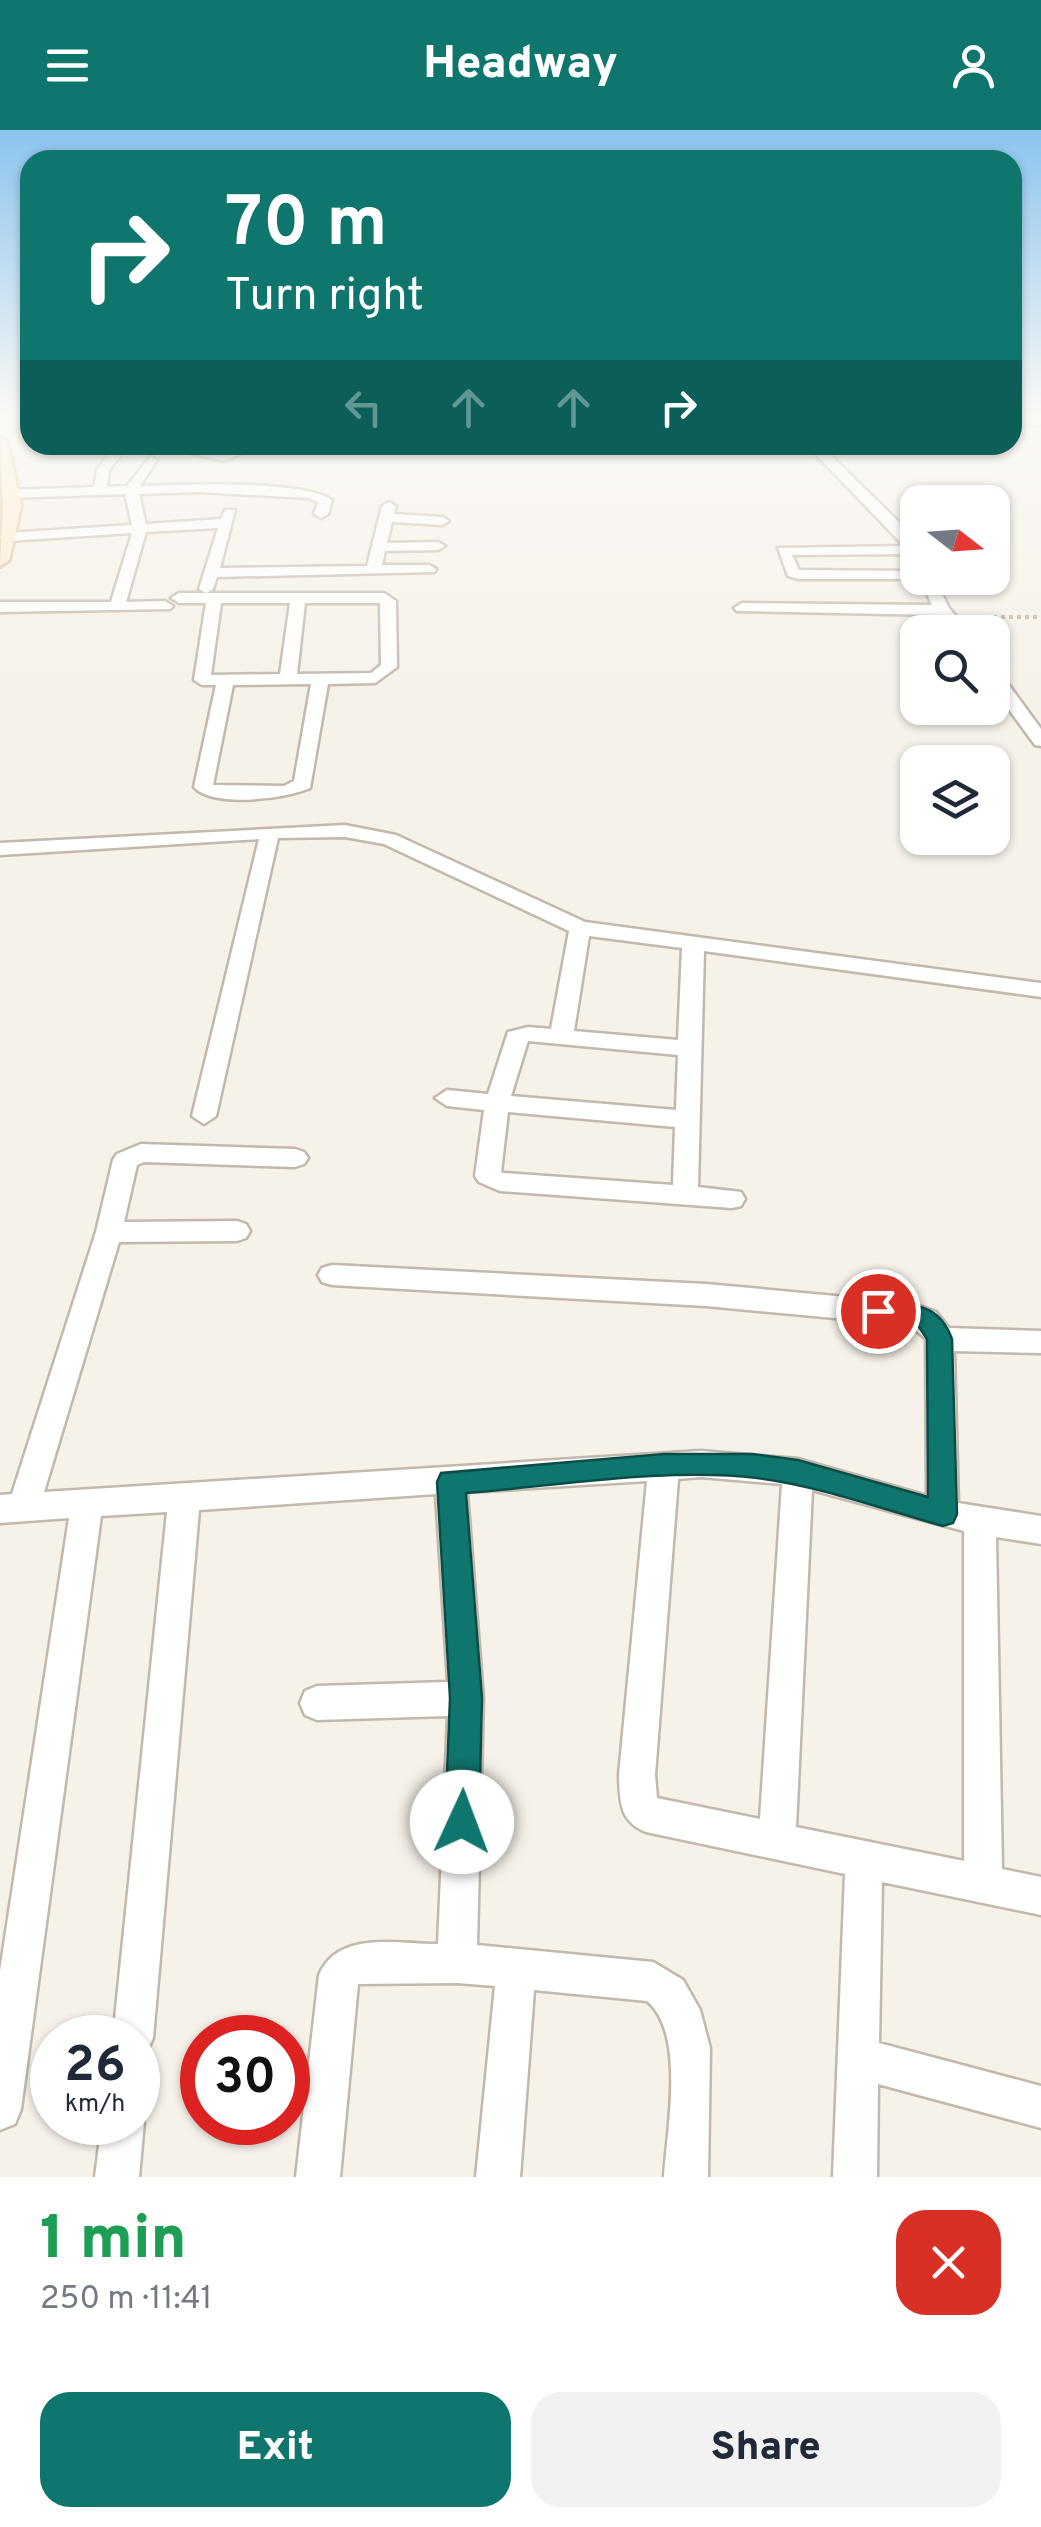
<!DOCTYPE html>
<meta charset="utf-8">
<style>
:root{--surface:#fff;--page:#f2f2f3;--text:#1f2937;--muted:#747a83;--accent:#0f766e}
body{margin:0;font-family:Overpass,sans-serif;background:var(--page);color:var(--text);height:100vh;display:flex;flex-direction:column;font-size:38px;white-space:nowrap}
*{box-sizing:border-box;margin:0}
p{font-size:32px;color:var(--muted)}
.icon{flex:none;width:55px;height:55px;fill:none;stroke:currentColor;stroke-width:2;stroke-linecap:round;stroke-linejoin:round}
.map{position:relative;height:2047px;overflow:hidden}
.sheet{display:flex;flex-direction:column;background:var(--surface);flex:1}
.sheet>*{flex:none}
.hud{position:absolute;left:20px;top:20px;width:1002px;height:305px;border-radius:30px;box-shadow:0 2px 8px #0004;background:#0f766e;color:#fff;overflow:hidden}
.needle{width:65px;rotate:107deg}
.tools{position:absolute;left:900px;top:355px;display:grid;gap:20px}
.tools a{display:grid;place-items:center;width:110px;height:110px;border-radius:20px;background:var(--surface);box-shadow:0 2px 8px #0004;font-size:50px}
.speed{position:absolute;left:30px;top:1885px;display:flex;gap:20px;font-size:50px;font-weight:700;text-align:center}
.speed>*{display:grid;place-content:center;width:130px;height:130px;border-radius:50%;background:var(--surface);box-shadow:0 2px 8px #0004;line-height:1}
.speed small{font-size:25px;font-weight:400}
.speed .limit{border:15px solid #d22;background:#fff;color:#111}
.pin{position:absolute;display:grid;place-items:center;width:85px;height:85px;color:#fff;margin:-42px;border:5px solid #fff;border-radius:50%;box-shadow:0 2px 10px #0007}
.me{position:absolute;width:110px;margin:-55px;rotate:2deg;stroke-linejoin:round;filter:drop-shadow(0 0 8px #0008)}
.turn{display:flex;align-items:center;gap:35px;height:210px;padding:0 40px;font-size:45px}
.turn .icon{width:130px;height:130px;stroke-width:2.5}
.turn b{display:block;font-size:70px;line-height:85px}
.lanes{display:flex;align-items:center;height:95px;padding:0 40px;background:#0003;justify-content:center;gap:50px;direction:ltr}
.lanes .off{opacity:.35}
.round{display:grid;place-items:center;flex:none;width:105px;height:105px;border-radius:30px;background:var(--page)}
.summary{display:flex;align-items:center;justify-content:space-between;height:170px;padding:0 40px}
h1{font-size:60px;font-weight:800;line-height:75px;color:#1e9e55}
.button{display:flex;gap:20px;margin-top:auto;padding:20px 40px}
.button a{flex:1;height:115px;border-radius:30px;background:var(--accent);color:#fff;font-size:40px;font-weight:800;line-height:115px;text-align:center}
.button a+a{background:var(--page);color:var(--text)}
header{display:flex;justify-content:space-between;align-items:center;height:130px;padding:0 40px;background:var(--accent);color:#fff;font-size:45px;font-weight:800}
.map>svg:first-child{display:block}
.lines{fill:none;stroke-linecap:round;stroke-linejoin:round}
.street-casing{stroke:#c2b8ab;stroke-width:5}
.secondary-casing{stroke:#ddc397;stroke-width:6}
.path{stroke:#c5b29b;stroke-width:4;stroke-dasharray:4 4;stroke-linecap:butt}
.street{fill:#fff;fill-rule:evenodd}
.secondary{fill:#ffedca;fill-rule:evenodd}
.route{fill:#0f766e;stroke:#0a4d48;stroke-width:2.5}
</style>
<header><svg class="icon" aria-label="menu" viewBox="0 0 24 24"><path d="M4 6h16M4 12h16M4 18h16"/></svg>Headway<svg class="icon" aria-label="person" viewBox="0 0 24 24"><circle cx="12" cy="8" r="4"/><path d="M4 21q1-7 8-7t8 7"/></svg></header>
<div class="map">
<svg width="1041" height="2047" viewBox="0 0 1041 2047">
<rect width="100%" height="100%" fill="#f6f1e9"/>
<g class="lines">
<!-- street casing -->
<g class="street-casing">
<g id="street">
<path d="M1041 287V295L1012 296V288Z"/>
<path d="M116 315H129L109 340 107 357 127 356 151 326 157 330 140 356C181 355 302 349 332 370L328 384 321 388 314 384 318 372 308 368 198 362 139 364 146 394 221 389 225 380H235L220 438 367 436 382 376 389 372 396 376 394 384 442 387 449 391 442 395 392 392 387 413 438 412 445 416 438 420 385 421 382 435H429L436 439 434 442 217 447 213 459 206 463H384L396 471 397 537 375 553 328 554 310 658C285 669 213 678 194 657L216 555H202L194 550 206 473H179L171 468 179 463H206L199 459 218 398 146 402 126 472 165 471 173 476 170 479 0 482V472H111L132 403 7 411 0 407 7 403 132 395 125 364 9 368 2 364 9 360 94 357 97 340ZM221 473H290L280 544 211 545ZM305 473H380L381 535 371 543 297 544ZM311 554 294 651 284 656 213 655 233 555Z"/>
<path d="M155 315C177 315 200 323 222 323 235 322 247 315 262 315L224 331Z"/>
<path d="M807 315H820L902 395 918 415V432L909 424 792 425 799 440 918 441V448H934L949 478 969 502H953L938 485 737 481 734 478 742 473 932 475 920 449H799L788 446 778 418 904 416Z"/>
<path d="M992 539 998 540 1041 599V616L1035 615 992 556Z"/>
<path d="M345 695 396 705 585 792 1041 853V867L704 821 698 1057 741 1062 745 1069 741 1076 732 1078 500 1061 479 1052 475 1046 484 980 447 976 435 968 447 960 488 964 508 902 528 897 551 899 569 801 384 714 345 707 278 708 216 986 204 994 192 986 259 709 0 725V713ZM589 806 682 818 678 910 574 901ZM528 911 678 925 676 980 511 966ZM508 982 675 997 673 1055 504 1043 501 1042Z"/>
<path d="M141 1014 295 1019 304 1022 308 1028 304 1034 295 1037 144 1032 137 1035 124 1092 237 1091 246 1094 250 1101 246 1108 237 1111 119 1112 44 1362 701 1321 798 1329 927 1366 926 1209 910 1195 706 1176 332 1155 322 1152 318 1145 322 1138 332 1135 706 1154 912 1173 936 1182 949 1198 1041 1201V1223L954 1221 958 1373 1041 1386V1414L996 1407 1002 1739 1041 1747V1785L882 1752 879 1913 1041 1956V1998L878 1954 877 2047H833L845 1744 646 1702C619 1691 620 1671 619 1645L647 1351 467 1362 483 1568 477 1815 653 1832 683 1850 700 1880 710 1918 708 2047H664C667 2000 686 1903 647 1871L534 1860 520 2047H476L495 1856 457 1853 358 1854 340 2047H296L319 1845C338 1800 397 1814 438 1814L448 1586 317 1590 305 1585 300 1573 305 1561 317 1556 448 1552 436 1364 199 1380 153 1908 147 1922 138 1926V1908H113L167 1382 101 1386 21 1979 15 1994 0 2000V1841L69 1388 0 1393V1365L12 1364 96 1102 113 1030 117 1024ZM701 1347 782 1354 760 1689 657 1668 655 1645 678 1349ZM812 1360 964 1401V1731L796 1697Z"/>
<path d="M138 1977 144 1992 139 2047H95L102 1992H138Z"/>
</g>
</g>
<!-- secondary casing -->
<g class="secondary-casing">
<path id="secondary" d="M0 308 8 313 21 376 9 430 0 436 3 376Z"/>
</g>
<!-- path -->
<path class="path" d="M969 487H1041"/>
<!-- street -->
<use href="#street" class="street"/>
<!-- secondary -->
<use href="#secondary" class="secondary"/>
</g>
<!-- sky -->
<linearGradient id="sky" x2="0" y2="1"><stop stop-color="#8bc4ee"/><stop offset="0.5" stop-color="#fbf9f5"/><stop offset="1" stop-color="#fbf9f5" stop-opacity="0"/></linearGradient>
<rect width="1041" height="571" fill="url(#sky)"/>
<!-- route -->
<path class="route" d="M878 1171C913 1176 938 1171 952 1209L957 1384 953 1393 943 1396C882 1379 820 1356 757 1348 668 1337 556 1356 466 1363L482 1568 479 1692 474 1704 462 1709 450 1704 445 1692 450 1568 437 1352 441 1343 664 1324H752L798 1330 928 1367 927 1209 919 1197 869 1188 865 1181 869 1174Z"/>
</svg>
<div class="tools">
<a><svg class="needle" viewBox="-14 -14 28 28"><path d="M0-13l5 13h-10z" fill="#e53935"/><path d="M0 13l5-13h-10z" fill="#747a83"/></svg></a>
<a><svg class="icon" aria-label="search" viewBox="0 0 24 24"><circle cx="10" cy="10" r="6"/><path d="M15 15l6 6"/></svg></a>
<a><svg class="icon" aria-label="layers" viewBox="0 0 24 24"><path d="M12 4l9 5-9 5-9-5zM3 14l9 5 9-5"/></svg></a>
</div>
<div class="speed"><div>26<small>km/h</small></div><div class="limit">30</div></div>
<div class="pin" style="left:878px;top:1181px;background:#d93025"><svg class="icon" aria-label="arrive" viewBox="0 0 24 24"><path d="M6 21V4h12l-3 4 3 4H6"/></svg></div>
<svg class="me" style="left:462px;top:1692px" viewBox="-20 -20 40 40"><circle r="19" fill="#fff"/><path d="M0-13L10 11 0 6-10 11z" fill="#0f766e"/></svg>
<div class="hud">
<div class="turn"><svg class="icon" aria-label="right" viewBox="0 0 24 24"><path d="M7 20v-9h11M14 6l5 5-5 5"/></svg><div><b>70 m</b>Turn right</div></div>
<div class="lanes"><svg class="icon off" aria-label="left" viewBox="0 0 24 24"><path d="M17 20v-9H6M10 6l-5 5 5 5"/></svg><svg class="icon off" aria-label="ahead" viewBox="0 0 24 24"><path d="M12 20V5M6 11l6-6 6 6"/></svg><svg class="icon off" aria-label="ahead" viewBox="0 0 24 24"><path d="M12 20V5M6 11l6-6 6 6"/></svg><svg class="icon" aria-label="right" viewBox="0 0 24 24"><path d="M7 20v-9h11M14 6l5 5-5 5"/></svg></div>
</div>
</div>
<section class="sheet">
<div class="summary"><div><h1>1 min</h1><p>250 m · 11:41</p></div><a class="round" style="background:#d93025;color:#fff"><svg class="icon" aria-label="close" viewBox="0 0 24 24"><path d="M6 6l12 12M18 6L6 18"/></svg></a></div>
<div class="button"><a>Exit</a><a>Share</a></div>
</section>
